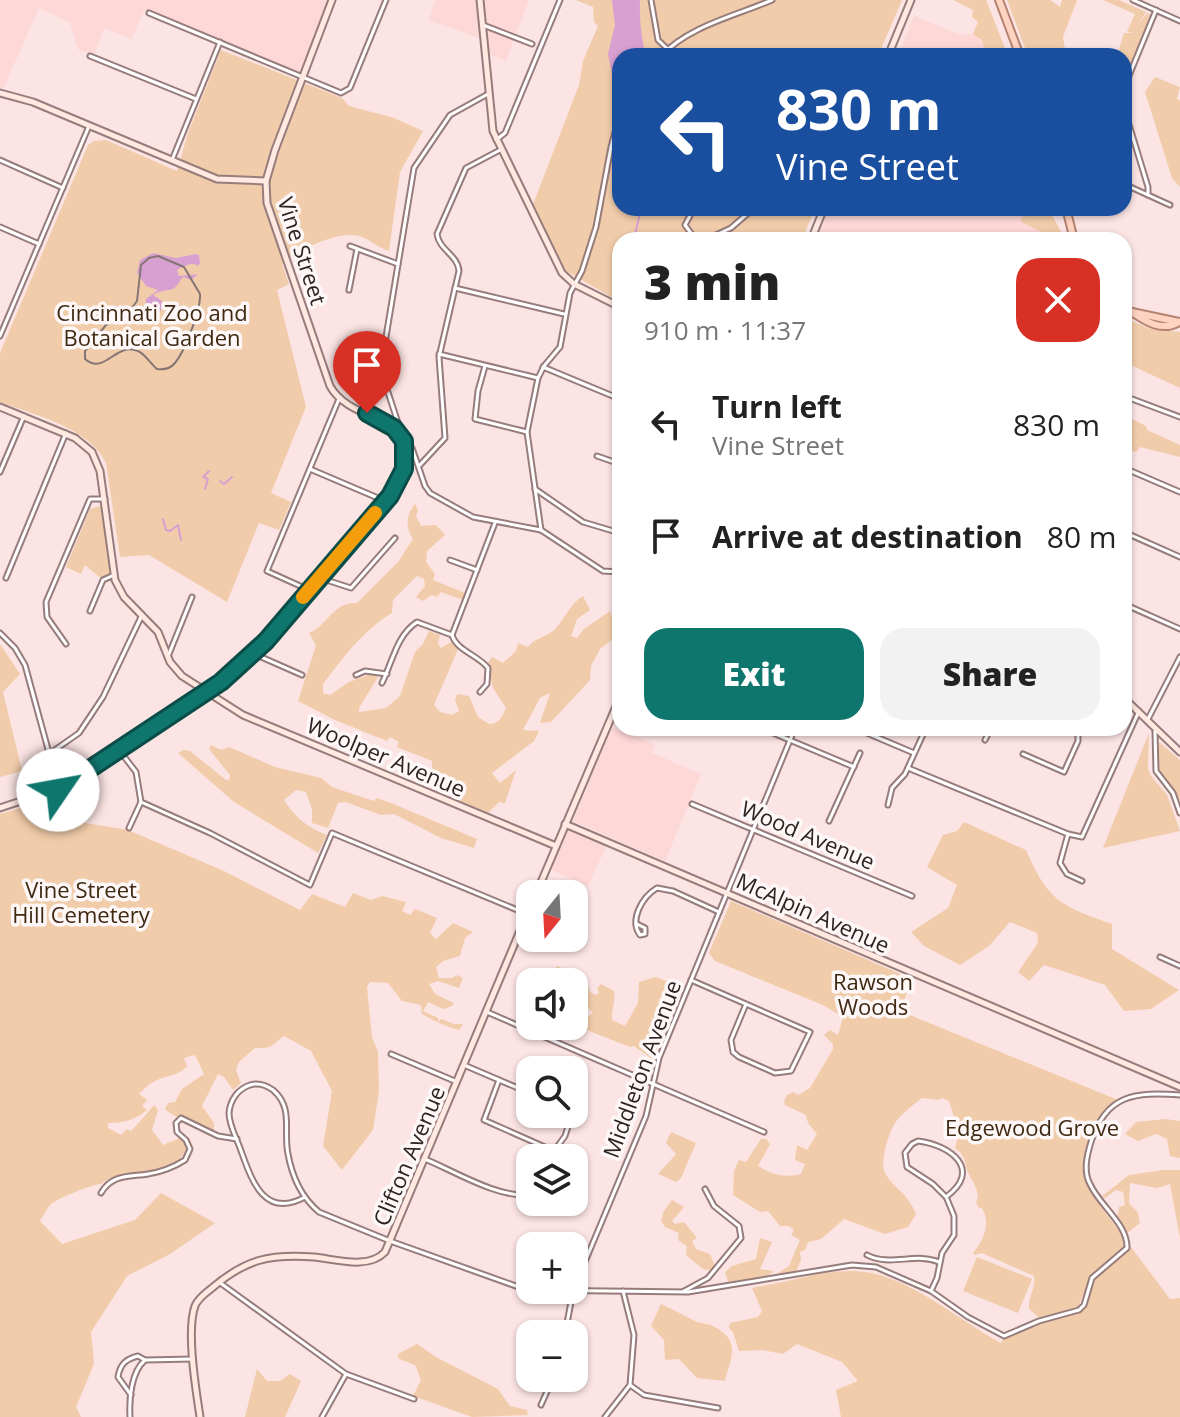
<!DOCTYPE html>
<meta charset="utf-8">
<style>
:root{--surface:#fff;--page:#f2f2f2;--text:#222;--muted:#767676;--accent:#0f766e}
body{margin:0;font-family:"Open Sans",sans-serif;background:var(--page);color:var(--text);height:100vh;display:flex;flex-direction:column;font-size:30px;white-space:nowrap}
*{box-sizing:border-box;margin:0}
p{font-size:26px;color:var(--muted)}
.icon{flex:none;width:44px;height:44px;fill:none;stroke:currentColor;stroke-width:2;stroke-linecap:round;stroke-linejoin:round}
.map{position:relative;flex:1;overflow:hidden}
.side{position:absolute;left:612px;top:232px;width:520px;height:504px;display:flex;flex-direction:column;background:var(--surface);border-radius:24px;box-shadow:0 2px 6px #0004}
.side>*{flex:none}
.hud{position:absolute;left:612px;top:48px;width:520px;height:168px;border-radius:24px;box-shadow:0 2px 6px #0004;background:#1a4fa0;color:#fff;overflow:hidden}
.needle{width:52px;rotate:198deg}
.controls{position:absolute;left:516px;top:880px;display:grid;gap:16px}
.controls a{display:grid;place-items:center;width:72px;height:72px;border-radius:16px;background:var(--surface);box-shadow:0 2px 6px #0004;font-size:40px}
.pin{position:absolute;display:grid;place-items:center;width:68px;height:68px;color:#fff;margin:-82px -34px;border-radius:50% 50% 50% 0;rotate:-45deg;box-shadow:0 0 8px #0007}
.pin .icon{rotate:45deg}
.me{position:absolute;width:88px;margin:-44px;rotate:57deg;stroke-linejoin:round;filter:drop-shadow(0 0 6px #0008)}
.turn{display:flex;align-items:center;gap:28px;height:168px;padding:0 32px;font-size:36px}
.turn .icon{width:104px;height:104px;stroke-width:2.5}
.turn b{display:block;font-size:56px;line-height:68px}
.round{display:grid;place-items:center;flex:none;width:84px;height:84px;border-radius:24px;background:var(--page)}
.overview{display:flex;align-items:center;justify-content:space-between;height:136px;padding:0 32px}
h1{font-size:48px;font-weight:800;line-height:60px}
.cta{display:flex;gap:16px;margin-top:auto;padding:16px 32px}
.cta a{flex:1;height:92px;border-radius:24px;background:var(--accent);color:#fff;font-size:32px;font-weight:800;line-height:92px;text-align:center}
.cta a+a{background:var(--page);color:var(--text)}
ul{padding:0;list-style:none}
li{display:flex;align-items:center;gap:24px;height:112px;padding:0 32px}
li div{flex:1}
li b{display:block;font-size:30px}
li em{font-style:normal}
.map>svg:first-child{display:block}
.built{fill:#fed7d7}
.green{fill:#f1ccaa}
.water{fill:#d8a0d1}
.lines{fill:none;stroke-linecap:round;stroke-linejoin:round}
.stream{stroke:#d8a0d1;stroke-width:2}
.street-casing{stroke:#977c7c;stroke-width:7}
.secondary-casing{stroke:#977c7c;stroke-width:9}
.primary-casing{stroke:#b58270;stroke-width:10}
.street{stroke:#fff;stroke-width:3}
.secondary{stroke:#ffe9e1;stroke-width:5}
.primary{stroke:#fed3c2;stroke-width:6}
.rail{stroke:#867575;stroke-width:2}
.route-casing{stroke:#0a4d48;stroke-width:20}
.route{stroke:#0f766e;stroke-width:14}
.slow{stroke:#f59e0b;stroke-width:14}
.labels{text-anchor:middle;stroke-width:7;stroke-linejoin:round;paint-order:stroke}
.street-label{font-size:22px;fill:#2e2323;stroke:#fdf7f7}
.park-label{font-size:22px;fill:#3f2912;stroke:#fdf7f7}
</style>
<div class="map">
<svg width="1180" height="1417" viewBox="0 0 1180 1417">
<rect width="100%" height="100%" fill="#fce4e4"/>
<!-- built -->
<g class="built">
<path d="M0 0H332L302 76 144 11 131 39 104 28 94 56 78 49 70 23 39 8 4 87 0 89Z"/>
<path d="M435 0H529L506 61 489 54 487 41 429 20Z"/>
<path d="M914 16 961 35 973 34 982 40 986 56H897Z"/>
<path d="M824 208H1028L1021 221 1055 239 1063 235 1065 240H811Z"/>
<path d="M612 727 655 745 652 753 701 774 665 861 573 821Z"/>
<path d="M565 824 608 842 588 886 547 868Z"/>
</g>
<!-- green -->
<g class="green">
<path d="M576 0H902L878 56H620V208H815L802 240H620V302L566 271 532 207 579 85 583 61 598 26 594 22 593 7Z"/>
<path d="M953 0H986L1008 56H986L982 40 973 34 978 22 972 17 973 10Z"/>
<path d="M1007 0H1050L1060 7 1062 0H1077L1063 37 1066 56H1028Z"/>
<path d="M1103 0H1119L1146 12 1138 25 1147 13 1152 15 1124 78V56H1117L1124 33H1134L1127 32 1135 14Z"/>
<path d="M221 50 342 98 349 106 394 118 423 131 400 172 389 251C378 248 370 239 359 236 339 230 296 250 282 264L289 284 277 290 306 407 271 493 291 502 279 530 259 523 227 602 149 555 120 557 106 463C88 427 35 415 0 402V353L88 145 94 141 106 140 177 171 188 133Z"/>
<path d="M1155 77 1180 87 1177 99 1180 101V187L1172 178 1145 92Z"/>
<path d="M1028 208H1052V215L1063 235 1055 239 1020 221Z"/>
<path d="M1124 318 1151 329 1180 332V388L1124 362Z"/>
<path d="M1130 418 1146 426 1147 430 1180 445V457L1140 447 1136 452C1122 447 1124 437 1124 424L1127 425Z"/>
<path d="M415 504 418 510 416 516 421 526 436 525 445 535 427 551 426 562 435 574 433 580 465 593 463 600 441 592 437 597 432 595 423 601 416 597 425 586 424 579 417 576 393 600 392 613C363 630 343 658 323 684V693L330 695 349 682 371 674 378 677 359 708V712L386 708 400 696 415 652 423 644 429 631 440 635 438 644 441 648 451 642 458 649 434 705 440 712 452 715 459 711 455 700 457 694 469 696 478 717 489 724C499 724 502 717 506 708L493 688 488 663 492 657 503 663 516 651 518 643 528 647C535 637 549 637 556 628 566 617 570 604 583 596L590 610 577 619 571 636 577 638 584 629 610 611 618 635 600 649 591 666 590 680 551 722 540 723 550 693 540 698 523 730 539 731 534 741 492 773 500 783 516 770 505 803 499 802 488 813 460 801 464 789 432 775V761L397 747 399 742 390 737 387 741 335 720 298 701 316 645 309 633C329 625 332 602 357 603L398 562 413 539C405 527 406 515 415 504Z"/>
<path d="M101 506 110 575 102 579 85 565 81 574 66 567 90 509Z"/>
<path d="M0 644 20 674 3 692 22 771 0 777Z"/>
<path d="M1149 733 1148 769 1151 776 1167 795 1180 831 1103 848Z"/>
<path d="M1159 742 1180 760V802L1175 791 1159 770Z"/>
<path d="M211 745 221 750 229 747 275 767 321 778 332 787 374 801 377 798 391 803 477 839 474 848 441 838 394 814 381 815 346 802 338 803 328 828 312 823V809L306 792 296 790 284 800C296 818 307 827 327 835L318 853 234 802 178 753 184 750 190 751 226 780H229L230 775 209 749Z"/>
<path d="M54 798 85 823 128 830 224 871 300 910 312 894 345 907 353 893 371 900 382 896 406 902 402 911 410 915 415 909 437 918 430 933 436 939 453 923 473 932 465 938 460 956 443 961 436 967 439 978H452L457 975 463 978 459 988 438 981 429 984 435 994 454 1003 452 1006 443 1009 428 1002 423 1011 438 1018 439 1022 441 1019 454 1024H463L459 1030C445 1026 434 1021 422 1014L421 1005 402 1001 388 983 370 982 367 987 372 1037 378 1052 379 1091 373 1130 342 1170 323 1146 332 1091 311 1051 284 1036C271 1045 274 1049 255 1048L239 1062 236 1070 241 1083 233 1090 224 1077 218 1074 202 1106 214 1123V1134C202 1127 172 1117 165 1109L168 1103 175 1102 182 1089 204 1074 195 1055 184 1058 187 1066C179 1076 167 1075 155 1081 149 1084 144 1089 139 1094L147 1100 142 1106 147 1110C135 1120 124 1123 108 1123V1128L121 1135 127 1129 131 1131C135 1128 149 1111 154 1105L158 1110 152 1130 163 1145 180 1138 188 1146C173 1182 128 1165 101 1184 94 1183 57 1199 51 1204 47 1208 43 1216 40 1221L62 1244 135 1220 161 1193 215 1223 170 1254 127 1276 91 1332 94 1364 76 1407 81 1417H0V814Z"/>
<path d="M964 822 1026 850C1048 901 1061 906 1112 924V949L1179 990 1151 1009 1124 1011 1105 985 1044 965 1029 981 1018 972 1038 943 1037 933 1010 922 989 946 960 965 924 946 911 932 948 908 957 885 927 867 943 835 957 831Z"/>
<path d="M731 901 912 979 900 1011 1118 1100C1101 1110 1095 1120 1089 1138 1076 1184 1101 1204 1125 1239L1124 1249 1101 1269 1127 1248 1128 1243 1170 1299 1180 1298V1417H841L836 1390 858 1381 842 1362 797 1344 783 1354 762 1350 739 1351 733 1332 729 1328 730 1323 758 1317 762 1311 752 1288 756 1287C791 1282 830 1267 865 1272 911 1278 960 1321 1001 1343L1004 1336 1045 1320 1079 1310 1091 1278 1077 1309 1041 1319 1029 1309C1028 1297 1036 1287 1034 1276L982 1253 974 1255 973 1253C984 1240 991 1223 982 1208H979L976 1202 978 1198C977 1185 972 1182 968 1172 964 1161 966 1156 955 1148L959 1133 949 1101 942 1098 939 1100 922 1098C914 1104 905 1111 898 1119 890 1127 879 1163 885 1173 894 1189 907 1192 916 1214L908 1227 885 1234 844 1219 821 1239 808 1242 805 1250 800 1252 801 1260 796 1272 781 1276 778 1273 789 1266 800 1240 791 1235 794 1230 789 1226H780L768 1211 760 1212 733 1195 734 1171 739 1160 746 1162 761 1139H766L770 1144 758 1166C772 1175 785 1178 801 1174L805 1164 795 1160 797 1145 807 1150 817 1134 808 1123 806 1115 785 1105 784 1101 787 1095 793 1092 798 1095 810 1088 833 1049V1044L824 1035 830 1030 838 1035 843 1017 823 1005 715 961 709 953Z"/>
<path d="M557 966 570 972 576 971 584 978 590 992 595 995 599 993 597 988 601 984 614 991C616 1002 611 1009 612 1020L625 1026 638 1003 639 982 656 977 681 987 652 1059 634 1046 630 1047 574 1025V1014L586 1018 593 1013 574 993V982H564L557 979 554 972Z"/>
<path d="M1165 1119 1180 1121V1158L1170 1156 1167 1139 1156 1134 1138 1141 1125 1134 1136 1122Z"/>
<path d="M671 1132 696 1143 681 1178 676 1182 658 1174 676 1154 666 1143Z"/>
<path d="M1163 1170H1180V1238L1170 1184 1157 1188 1130 1183 1129 1203 1138 1213 1140 1223 1126 1234 1117 1221 1119 1207 1125 1205 1123 1192 1116 1190 1105 1198 1101 1197 1129 1175Z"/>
<path d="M672 1200 684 1207 672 1221 675 1224 684 1222 697 1238 692 1241 696 1249 710 1254 715 1266 711 1271 703 1269 686 1255 687 1246 678 1240 679 1233 665 1227 661 1221 664 1211Z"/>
<path d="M760 1238 772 1242 760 1269 774 1271 766 1277 729 1284 725 1272 732 1266 756 1259Z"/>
<path d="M977 1257 1032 1279 1018 1313 963 1291Z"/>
<path d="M661 1304C673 1310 684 1315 695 1321 700 1324 707 1323 713 1326 742 1341 731 1357 725 1381L697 1378 679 1359 665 1360 664 1340 651 1326Z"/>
<path d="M417 1344 436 1357 498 1389 510 1406 527 1410 528 1415 472 1417 413 1396 421 1380 415 1365 399 1359 398 1354Z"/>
<path d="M257 1369 267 1381H280L290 1374 301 1381 285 1417H245Z"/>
</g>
<!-- water -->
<g class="water">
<path d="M612 0H640C639 19 642 42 646 56H620V94L612 91 613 80 608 54 615 25Z"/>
<path d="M153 253 176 258 196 254 199 255 200 263 198 266C192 261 183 267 177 270L179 276 198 274 191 280 183 277C179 281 178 286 173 289 166 291 160 290 153 295L162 301 161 310 150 322 143 319 141 313 146 308V299L158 290 146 286 137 273 140 260Z"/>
</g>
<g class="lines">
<!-- stream -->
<g class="stream">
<path d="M634 240 641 208"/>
<path d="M220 481 224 484 232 477"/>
<path d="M205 489 208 479 203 477 209 471"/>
<path d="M163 519 166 530 170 531 178 525 181 540"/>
</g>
<!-- street casing -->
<g class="street-casing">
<g id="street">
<path d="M651 0 658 40 675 56"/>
<path d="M1133 0 1180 21"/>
<path d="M149 13 341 93 350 88 386 0"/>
<path d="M483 25 532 44"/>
<path d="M90 56 196 99"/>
<path d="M661 56C689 26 735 16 772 0"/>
<path d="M1124 88 1156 10"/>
<path d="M488 94 450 115 414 168 381 367 383 377 402 435 412 448 425 486 430 493 473 517 541 530 603 571 620 572"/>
<path d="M1124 108 1148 187V195"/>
<path d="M496 140 505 133 560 0"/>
<path d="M0 160 63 188"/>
<path d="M172 160 220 42"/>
<path d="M1126 185 1170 205"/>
<path d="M694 208 685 225 696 240"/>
<path d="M0 227 39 244"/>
<path d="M705 240 731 228 754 208"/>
<path d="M350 246 398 264"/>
<path d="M455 288 564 314"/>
<path d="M349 290 357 249"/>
<path d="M0 336 89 126"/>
<path d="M439 354 538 378"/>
<path d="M485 366 478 391 475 419 527 432"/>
<path d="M543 367 620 399"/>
<path d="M1124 396 1180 417"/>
<path d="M597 456 620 464"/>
<path d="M419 466 445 438 439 357 459 271C458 255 439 250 437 234L466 168 500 150"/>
<path d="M1124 468 1180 492"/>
<path d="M310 469 385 501"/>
<path d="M0 472 24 416"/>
<path d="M535 489 583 522 620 533"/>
<path d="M541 530 527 432 538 378 544 366 560 347 570 293 582 271 596 227 611 147 620 113"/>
<path d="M1124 532 1180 557"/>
<path d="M450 560 477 570"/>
<path d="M6 578 66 433"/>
<path d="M320 578 351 588 395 538"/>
<path d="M309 590 267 571 339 399"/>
<path d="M1124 604 1180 629"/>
<path d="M90 611 103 580 114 575"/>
<path d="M0 633 15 648 25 665 58 786"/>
<path d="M452 635 495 523"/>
<path d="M452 635C457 651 478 655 488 668L487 684 480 692"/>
<path d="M66 644 47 617 46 602 90 499H105"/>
<path d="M252 653 302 675"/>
<path d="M169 654 192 597"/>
<path d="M356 675 365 671 387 674"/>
<path d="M382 683C393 661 396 636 417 622L452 635"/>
<path d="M1148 719 1180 657"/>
<path d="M761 728 854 767"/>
<path d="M855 728 914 753"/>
<path d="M1155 731 1156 771 1173 793 1180 813"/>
<path d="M985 740 991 728"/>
<path d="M119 750 136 772 141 802 210 833 310 885 332 833 527 914"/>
<path d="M49 754 79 733 103 697 142 615"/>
<path d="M1023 754 1064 772 1078 741V728"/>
<path d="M908 768 1068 834 1082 837 1139 711"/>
<path d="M692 804 912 896"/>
<path d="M888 805 892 788 905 774 926 728"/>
<path d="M829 821 860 753"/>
<path d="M129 828 141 802"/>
<path d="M1068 834 1060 863 1067 874 1082 881"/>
<path d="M637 924 645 928V934L640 935C629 920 642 897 657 888L673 891 719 912"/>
<path d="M1160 957 1180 966"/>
<path d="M691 980 810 1032 791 1071 775 1073 739 1057 733 1052 731 1040 746 1004"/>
<path d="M487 1012 764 1132"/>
<path d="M391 1054 457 1082"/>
<path d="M464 1065 499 1080"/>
<path d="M530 1093 499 1080 484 1120 554 1151 565 1136 572 1114"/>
<path d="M918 1141C951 1145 983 1170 946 1197L933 1184 907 1167 905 1153 912 1144Z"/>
<path d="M425 1159C452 1170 501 1200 530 1194"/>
<path d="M101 1193C112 1174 129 1177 148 1174 161 1172 174 1167 185 1160L190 1149 186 1140 177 1132 176 1123 181 1118 218 1136 237 1139"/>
<path d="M305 1197C263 1220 251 1178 240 1148 236 1137 229 1125 229 1113 230 1100 238 1089 250 1085 259 1082 266 1085 273 1090 294 1108 283 1131 288 1154 292 1176 301 1197 319 1212L390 1241 527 1290 688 1292 852 1265 876 1267 931 1291 968 1317 1004 1336 1039 1321 1079 1310 1084 1305 1092 1278 1127 1248C1128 1224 1099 1205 1090 1184 1083 1171 1087 1155 1091 1142 1106 1094 1135 1092 1180 1095"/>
<path d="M867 1255C890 1267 916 1252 939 1262"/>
<path d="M219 1282 346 1374 414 1399"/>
<path d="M574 1288 646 1116 659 1058 795 728"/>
<path d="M684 1291 708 1278 741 1238 739 1226 714 1206 705 1189"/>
<path d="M931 1291 937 1278 942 1253 954 1235V1216L947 1199"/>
<path d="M565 1334 573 1291"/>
<path d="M630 1385 644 1395 718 1408"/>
<path d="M131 1395 118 1377C120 1364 126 1359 138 1356L145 1360 193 1359"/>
<path d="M541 1405 553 1378"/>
<path d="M130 1417C129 1399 131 1372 145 1360"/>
<path d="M322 1417 346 1374"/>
<path d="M605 1417 630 1385 634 1335 623 1291"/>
</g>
</g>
<!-- secondary casing -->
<g class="secondary-casing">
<g id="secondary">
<path d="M480 0 493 131 562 273 574 284 620 307"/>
<path d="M888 56 911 0"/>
<path d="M0 93 33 102 217 179 266 181"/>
<path d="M811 240 824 208"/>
<path d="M0 407 75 438 92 452 100 471 115 580 124 597 158 632 170 662 182 676 243 715 556 846"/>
<path d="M1124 698 1180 752"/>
<path d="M0 808 66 786 221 682 275 631 390 496C444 409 355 431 330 386L267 203 266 181 275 150 332 0"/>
<path d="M565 824 1180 1087"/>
<path d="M536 894 620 697"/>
<path d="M200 1417C196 1390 186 1331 195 1306 198 1298 206 1293 212 1288 246 1259 269 1254 314 1257 335 1259 368 1270 385 1252L530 907"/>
</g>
</g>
<!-- primary casing -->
<g class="primary-casing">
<g id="primary">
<path d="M999 0 1020 56"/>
<path d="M1066 208 1074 240"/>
<path d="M1124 307C1140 317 1159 334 1179 322"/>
<path d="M1132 312 1179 322"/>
</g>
</g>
<!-- street -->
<use href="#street" class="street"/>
<!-- secondary -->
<use href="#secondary" class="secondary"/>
<!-- primary -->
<use href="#primary" class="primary"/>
<!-- rail -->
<path class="rail" d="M158 256 184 267 200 294C201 309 185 351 175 363 170 369 164 370 157 369 151 364 145 354 138 351 116 341 105 376 85 359V351L106 325 128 313 137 301 141 265 149 258Z"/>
</g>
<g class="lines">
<!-- route casing -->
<g class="route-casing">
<path id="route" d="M58 790 221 682 266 641 390 496 404 469V441L394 428 367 413"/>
</g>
<!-- route -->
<use href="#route" class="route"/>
<!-- slow -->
<path class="slow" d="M303 597 375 513"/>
</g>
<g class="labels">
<!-- street labels -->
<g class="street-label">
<text transform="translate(302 251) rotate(72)" y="8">Vine Street</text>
<text transform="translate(386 757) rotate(23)" y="8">Woolper Avenue</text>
<text transform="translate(808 835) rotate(23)" y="8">Wood Avenue</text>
<text transform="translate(813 913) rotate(24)" y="8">McAlpin Avenue</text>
<text transform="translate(642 1069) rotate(-70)" y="8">Middleton Avenue</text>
<text transform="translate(409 1156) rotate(-67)" y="8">Clifton Avenue</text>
</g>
<!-- park labels -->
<g class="park-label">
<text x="152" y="321">Cincinnati Zoo and<tspan x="152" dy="25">Botanical Garden</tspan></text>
<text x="81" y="898">Vine Street<tspan x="81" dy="25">Hill Cemetery</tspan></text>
<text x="873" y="990">Rawson<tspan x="873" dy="25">Woods</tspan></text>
<text x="1032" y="1136">Edgewood Grove</text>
</g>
</g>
</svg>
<div class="controls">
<a><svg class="needle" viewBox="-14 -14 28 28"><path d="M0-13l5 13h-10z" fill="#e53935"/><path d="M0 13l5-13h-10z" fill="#767676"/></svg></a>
<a><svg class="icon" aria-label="sound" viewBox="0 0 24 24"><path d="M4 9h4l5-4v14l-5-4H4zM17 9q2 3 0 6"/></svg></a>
<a><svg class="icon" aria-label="search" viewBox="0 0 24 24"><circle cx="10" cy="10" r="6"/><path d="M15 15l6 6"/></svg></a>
<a><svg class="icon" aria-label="layers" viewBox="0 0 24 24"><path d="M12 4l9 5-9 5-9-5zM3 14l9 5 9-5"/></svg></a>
<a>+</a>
<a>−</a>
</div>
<div class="pin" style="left:367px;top:413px;background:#d93025"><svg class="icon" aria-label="arrive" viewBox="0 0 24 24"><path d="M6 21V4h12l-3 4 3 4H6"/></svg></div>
<svg class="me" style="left:58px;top:790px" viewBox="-20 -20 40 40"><circle r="19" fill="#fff"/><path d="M0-13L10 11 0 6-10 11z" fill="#0f766e"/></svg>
<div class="hud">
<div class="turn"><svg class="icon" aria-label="left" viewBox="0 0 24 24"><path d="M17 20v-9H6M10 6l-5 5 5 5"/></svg><div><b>830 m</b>Vine Street</div></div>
</div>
<section class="side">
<div class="overview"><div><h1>3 min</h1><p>910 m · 11:37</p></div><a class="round" style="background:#d93025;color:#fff"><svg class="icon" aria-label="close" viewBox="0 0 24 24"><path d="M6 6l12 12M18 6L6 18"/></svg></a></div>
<ul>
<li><svg class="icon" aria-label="left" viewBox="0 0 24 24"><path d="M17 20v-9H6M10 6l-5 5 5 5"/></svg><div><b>Turn left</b><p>Vine Street</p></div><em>830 m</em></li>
<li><svg class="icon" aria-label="arrive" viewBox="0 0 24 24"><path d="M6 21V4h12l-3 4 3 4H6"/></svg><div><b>Arrive at destination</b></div><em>80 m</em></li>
</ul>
<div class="cta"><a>Exit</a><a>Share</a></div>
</section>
</div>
